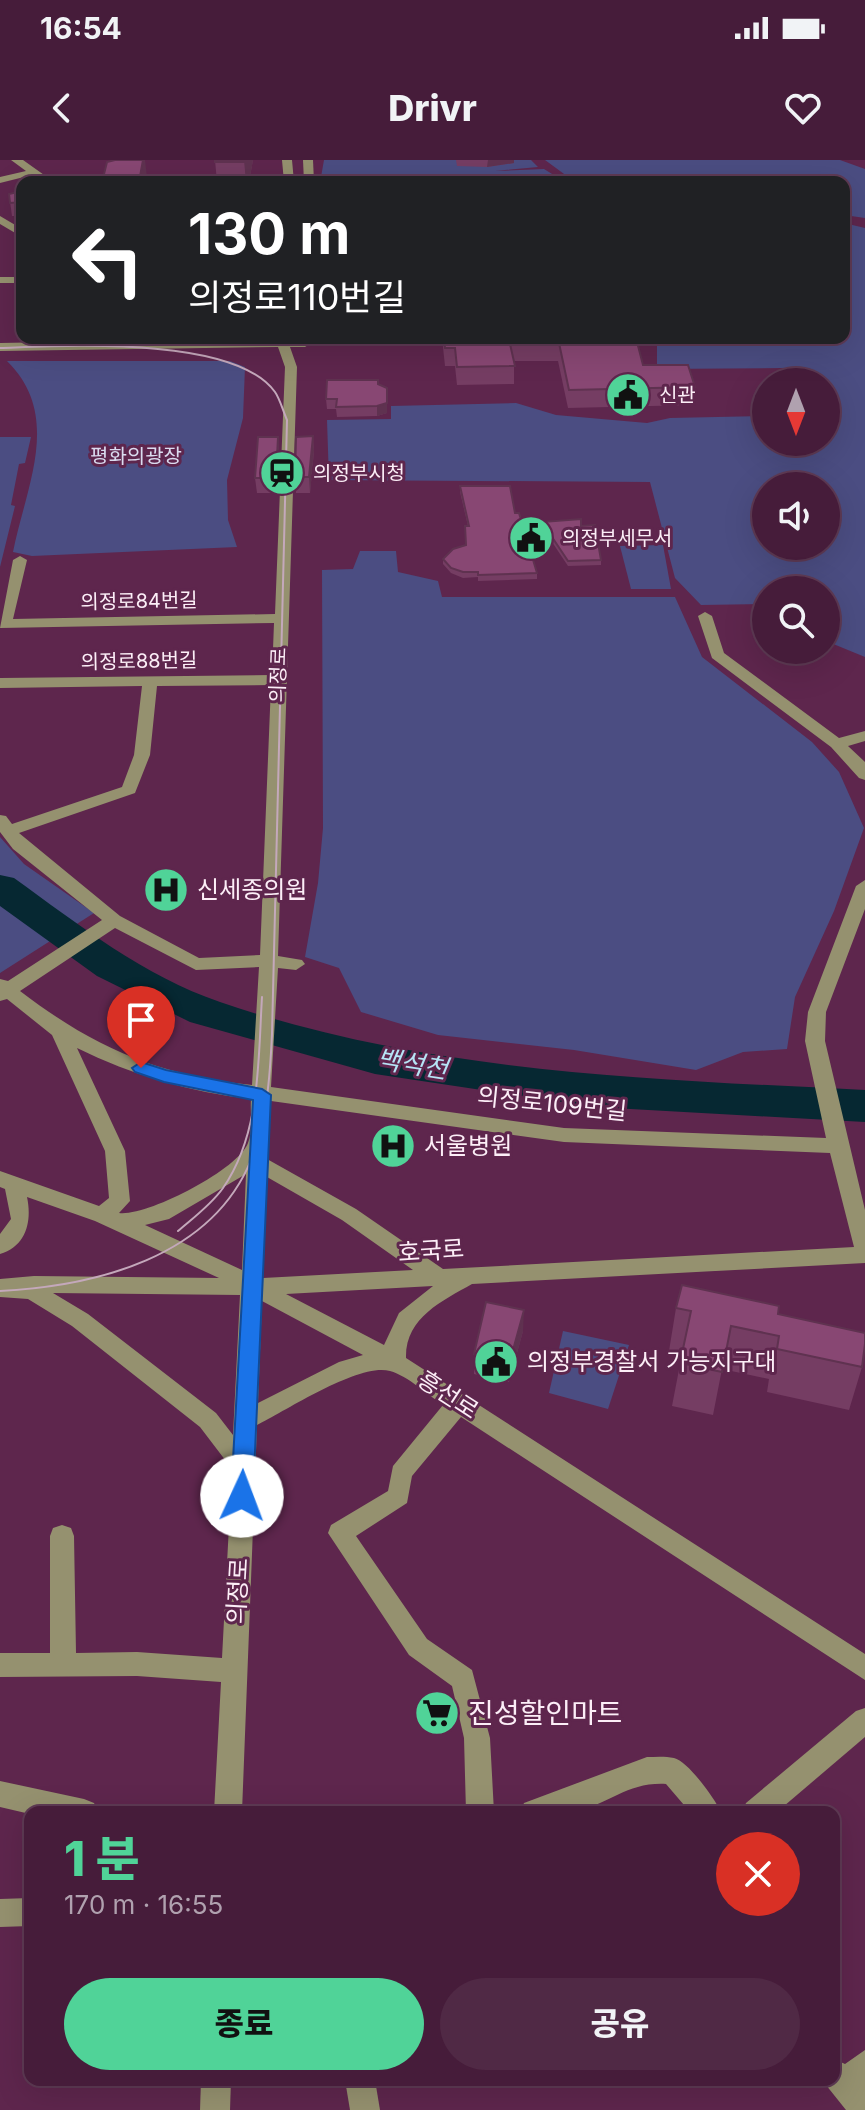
<!DOCTYPE html>
<html lang="ko">
<meta charset="utf-8">
<style>
:root{--surface:#461c3a;--page:#502945;--text:#f1f3f6;--muted:#b0a1af;--line:#5e3a54;--accent:#50d398}
body{margin:0;font-family:Inter,"Noto Sans KR",sans-serif;background:var(--page);color:var(--text);height:100vh;display:flex;flex-direction:column;font-size:30px;white-space:nowrap}
*{box-sizing:border-box;margin:0}
p{font-size:26px;color:var(--muted)}
.icon{flex:none;width:44px;height:44px;fill:none;stroke:currentColor;stroke-width:2;stroke-linecap:round;stroke-linejoin:round}
.map{position:relative;flex:1;overflow:hidden}
.drawer{position:absolute;left:24px;top:1646px;width:816px;height:280px;display:flex;flex-direction:column;background:var(--surface);border-radius:16px;box-shadow:0 8px 32px #0002,0 0 0 2px var(--line)}
.drawer>*{flex:none}
.hud{position:absolute;left:16px;top:16px;width:834px;height:168px;border-radius:16px;box-shadow:0 8px 32px #0002,0 0 0 2px var(--line);background:#202124;color:#fff;overflow:hidden}
.needle{width:52px;rotate:180deg}
.tools{position:absolute;left:752px;top:208px;display:grid;gap:16px}
.tools a{display:grid;place-items:center;width:88px;height:88px;border-radius:50%;background:var(--surface);box-shadow:0 8px 32px #0002,0 0 0 2px var(--line);font-size:40px}
.pin{position:absolute;display:grid;place-items:center;width:68px;height:68px;color:#fff;margin:-82px -34px;border-radius:50% 50% 50% 0;rotate:-45deg;box-shadow:0 0 8px #0007}
.pin .icon{rotate:45deg}
.me{position:absolute;width:88px;margin:-44px;rotate:2deg;stroke-linejoin:round;filter:drop-shadow(0 0 6px #0008)}
.turn{display:flex;align-items:center;gap:28px;height:168px;padding:0 40px;font-size:36px}
.turn .icon{width:104px;height:104px;stroke-width:2.5}
.turn b{display:block;font-size:56px;line-height:68px}
.round{display:grid;place-items:center;flex:none;width:84px;height:84px;border-radius:42px;background:var(--page)}
.summary{display:flex;align-items:center;justify-content:space-between;height:136px;padding:0 40px}
h1{font-size:48px;font-weight:800;line-height:60px;color:var(--accent)}
.primary-button{display:flex;gap:16px;margin-top:auto;padding:16px 40px}
.primary-button a{flex:1;height:92px;border-radius:48px;background:var(--accent);color:#111;font-size:32px;font-weight:800;line-height:92px;text-align:center}
.primary-button a+a{background:var(--page);color:var(--text)}
.status{display:flex;justify-content:space-between;align-items:center;height:56px;padding:0 40px;background:var(--surface);direction:ltr}
.status svg{height:22px;fill:currentColor}
header{display:flex;justify-content:space-between;align-items:center;height:104px;padding:0 40px;background:var(--surface);font-size:36px;font-weight:800}
.map>svg:first-child{display:block}
.green{fill:#4b4d82;fill-rule:evenodd}
.lines{fill:none;stroke-linecap:round;stroke-linejoin:round}
.river{fill:#062832;fill-rule:evenodd}
.minor{fill:#95916f;fill-rule:evenodd}
.tram{stroke:#c4a8bb;stroke-width:2}
.wall{fill:#753d63}
.shaded-wall{fill:#5f3250}
.building{fill:#884773;stroke:#5f3250;stroke-width:2}
.route{fill:#1a73e8;stroke:#114b97;stroke-width:2}
.labels{text-anchor:middle;stroke-width:6;stroke-linejoin:round;paint-order:stroke}
.far-poi-label{font-size:20px;fill:#fceef7;stroke:#5e264d;text-anchor:start}
.far-park-label{font-size:20px;fill:#dadcf0;stroke:#5e264d}
.far-street-label{font-size:20px;fill:#fceef7;stroke:#5e264d}
.poi-label{font-size:24px;fill:#fceef7;stroke:#5e264d;text-anchor:start}
.street-label{font-size:24px;fill:#fceef7;stroke:#5e264d}
.water-label{font-size:26px;font-style:italic;fill:#b6e5f6;stroke:#5e264d}
.near-poi-label{font-size:28px;fill:#fceef7;stroke:#5e264d;text-anchor:start}
</style>
<div class="status"><b>16:54</b><svg viewBox="0 0 49 12"><path d="M0 12V9h3v3zM5 12V6h3v6zM10 12V3h3v9zM15 12V0h3v12zM26 1h20v11H26zM47 4h2v5h-2z"/></svg></div>
<header><svg class="icon" aria-label="back" viewBox="0 0 24 24"><path d="M15 5l-7 7 7 7"/></svg>Drivr<svg class="icon" aria-label="heart" viewBox="0 0 24 24"><path d="M12 20l-8-8c-3-5 5-10 8-4 3-6 11-1 8 4z"/></svg></header>
<div class="map">
<svg width="865" height="1950" viewBox="0 0 865 1950">
<rect width="100%" height="100%" fill="#5e264d"/>
<!-- green -->
<g class="green">
<path d="M324 0H531L538 7 495 11 544 9 565 22H331L321 17Z"/>
<path d="M545 0H840L865 9V58L844 55V22H575Z"/>
<path d="M844 63 865 68V497L826 481V430H766V444L701 445 675 418 650 322 329 320 327 260 391 259V246L516 243 556 255 647 263 670 258 766 256V282H826V222H788L783 208 657 209V178H844ZM766 326H826V386H766Z"/>
<path d="M7 201H230L245 207 243 258 227 320 228 360 237 387 32 396 13 392C26 326 63 256 7 201Z"/>
<path d="M0 277H31L25 303 19 304 11 345 15 346 0 407Z"/>
<path d="M663 385 671 429H631L620 386Z"/>
<path d="M360 391H396L398 412 438 421 442 437H675L702 497 812 582 839 612 864 668 834 751 795 837 787 889 743 892 696 910 574 890 438 875 361 852 339 808 305 797 318 723 323 668 322 410 353 409Z"/>
<path d="M0 677 24 704 94 753 0 813Z"/>
<path d="M563 1171 629 1185 608 1249 549 1233Z"/>
</g>
<g class="lines">
<!-- river -->
<path class="river" d="M0 715 14 718C79 765 144 816 220 842 427 913 649 919 865 930V962L595 947 375 914 190 862 97 816 0 746Z"/>
<!-- minor -->
<g class="minor">
<path d="M11 0H23L54 22H42L32 15 0 23V17L26 11Z"/>
<path d="M282 0H292L294 22H284Z"/>
<path d="M303 0H313L314 22H304Z"/>
<path d="M0 56 22 69V77L0 64Z"/>
<rect x="0" y="117" width="22" height="6"/>
<path d="M275 178 305 179 311 183 305 187H290L297 207 278 796 302 800 305 804 296 810 278 808 271 927 564 968 826 978 805 881 808 852 856 726 865 720V749L826 852 825 881 865 1050V1103L472 1124C442 1141 405 1158 406 1198L865 1494V1520L461 1257 412 1316 407 1343 356 1376 427 1479 472 1510 490 1578 494 1652H466L464 1578 452 1526 409 1495 328 1373 331 1365 388 1331 393 1306 443 1245C428 1235 408 1216 390 1211 360 1202 285 1251 257 1265L242 1652H214L221 1522 137 1516 0 1517V1493H50V1376L53 1368 62 1365 71 1368 74 1376 76 1493 137 1492 222 1498 232 1309 200 1267 72 1166 28 1139 0 1137V1119L34 1116 219 1118 95 1061 27 1037C32 1060 27 1086 0 1094V1074L11 1059 5 1029 0 1027V1011L99 1046 109 1038 105 991 52 875 7 839 0 841V819L8 821 102 760 13 689 0 672V655L6 656 12 664 122 627 134 595 142 526 0 528V518L272 515 274 463 0 468 13 400 20 396 27 400 13 459 275 454 285 207 278 187 0 191V183ZM271 525 260 795 199 798 120 756 19 673 135 633 150 595 157 526ZM115 768 196 810 259 807 252 925C157 915 95 888 20 831ZM77 888C132 915 190 932 251 939 250 952 253 971 248 983 238 1010 146 1057 119 1053L130 1041 125 991ZM271 941 564 982 830 993 854 1087 443 1109 356 1049 267 999ZM246 1014 242 1110 145 1065 169 1059ZM267 1017 342 1060 413 1110 263 1118ZM433 1126 399 1153 384 1185 286 1134ZM53 1133 240 1135 233 1275 216 1253 88 1154ZM262 1141 363 1195 339 1202 258 1243Z"/>
<path d="M705 452 712 456 724 493 839 578 865 571V581L848 586 865 602V620L859 618 831 587 712 498 698 456Z"/>
<path d="M865 1548V1577L777 1652H742L746 1643 856 1551Z"/>
<path d="M647 1597C655 1597 665 1596 674 1598 688 1601 715 1639 721 1652H690L666 1624C628 1622 611 1643 577 1651 560 1656 538 1652 520 1652L524 1643Z"/>
<path d="M0 1621 84 1639 94 1643 98 1652 30 1654 0 1647Z"/>
<path d="M30 1738V1766L0 1767V1739Z"/>
<path d="M865 1890V1950H846L822 1920H834V1899L845 1904Z"/>
<path d="M201 1920H231L230 1950H200Z"/>
<path d="M345 1920H375L380 1950H350Z"/>
</g>
<!-- tram -->
<g class="tram">
<path d="M0 188C63 186 234 175 275 232 280 239 283 251 287 260L272 874C270 917 267 960 251 1000 211 1098 95 1126 0 1131"/>
<path d="M178 1071C193 1058 211 1045 223 1028 261 973 258 901 262 837"/>
</g>
</g>
<!-- wall -->
<g class="wall">
<path d="M215 0H253L249 22H217Z"/>
<path d="M456 0H514V3L487 7 457 6Z"/>
<path d="M22 31V56H12L9 34Z"/>
<path d="M442 178H636L643 205 695 227 693 245 568 248 558 201H514V224L457 225 455 206H445Z"/>
<path d="M378 224 387 228V253L377 256 337 257 336 249H327L326 239Z"/>
<path d="M313 276 314 291 310 333H296L295 317Z"/>
<path d="M278 277 279 292 277 333H257L255 318Z"/>
<path d="M460 326 515 353 537 413V419L478 421V417L463 418 451 413 443 404V399L465 385 468 366 460 332Z"/>
<path d="M542 362 601 400V405L568 406 542 367Z"/>
<path d="M676 1148 778 1154 862 1207 849 1250 767 1232 769 1219 722 1209 713 1255 672 1246 682 1194 669 1191Z"/>
<path d="M523 1171 509 1222 474 1214V1194Z"/>
</g>
<!-- shaded-wall -->
<g class="shaded-wall">
<path d="M143 0H145L147 17 146 22H139Z"/>
<path d="M244 0H253L249 22H246Z"/>
<path d="M488 0H514V3L487 7Z"/>
<path d="M387 243V253L377 256V246Z"/>
<path d="M313 276 314 291 310 333 309 317Z"/>
<path d="M278 277 279 292 277 333 276 318Z"/>
<path d="M524 1150 523 1171 509 1222 510 1201Z"/>
</g>
<!-- building -->
<g class="building">
<path d="M115 0H143L139 22H102L107 2Z"/>
<rect x="215" y="0" width="29" height="2"/>
<path d="M22 31V42L10 43 9 34Z"/>
<path d="M444 178H636L643 205H688L695 227 569 230 559 183 510 184 515 206 457 207 455 188H445Z"/>
<path d="M327 220H378V224L387 228V243L377 246 336 247 337 239H326Z"/>
<path d="M313 276 309 317H295L296 277Z"/>
<path d="M258 277H278L276 318H255Z"/>
<path d="M460 326H510L515 353H519L537 413 478 415V412H463L451 408 443 399 453 389 466 385 465 366H469Z"/>
<path d="M581 359V366L595 365 601 400 568 401 542 362Z"/>
<path d="M682 1125 779 1146 778 1154 865 1173V1184L862 1207 777 1189 779 1176 731 1166 722 1212 680 1203 691 1151 676 1148Z"/>
<path d="M486 1142 524 1150 510 1201 474 1194Z"/>
</g>
<!-- route -->
<path class="route" d="M141 902 166 910 262 929 271 935 253 1336 250 1342 242 1345 235 1342 231 1336 253 940 164 922 135 912 132 908Z"/>
<!-- icons -->
<defs>
<g id="civic-disc" transform="scale(2.3)"><circle r="9.5" fill="#50d398" stroke="#5e264d"/><path d="M-.6-6.5H3V-4.5H.6V-3L4-1V1h2V6H-6V1h2V-1L-.6-3ZM-1.2 2.5V6h2.4V2.5Z" fill="#111"/></g>
<g id="station-disc" transform="scale(2.3)"><circle r="9.5" fill="#50d398" stroke="#5e264d"/><path d="M-3-6H3Q5-6 5-4V2Q5 4 3 4L4.5 6H3L1.5 4h-3L-3 6H-4.5L-3 4Q-5 4-5 2V-4Q-5-6-3-6ZM-3.5-4v3h7v-3ZM-3.5 1v1.5H-2V1ZM2 1v1.5H3.5V1Z" fill="#111"/></g>
<g id="hospital-disc" transform="scale(2.3)"><circle r="9.5" fill="#50d398" stroke="#5e264d"/><path d="M-5-5h3v3.5h4V-5h3V5h-3V1.5h-4V5h-3Z" fill="#111"/></g>
<g id="supermarket-disc" transform="scale(2.3)"><circle r="9.5" fill="#50d398" stroke="#5e264d"/><path d="M-6-5.5h2.5l.6 2H6L4.5 2H-2.5L-4.4-4H-6ZM-1.5 3.2a1.3 1.3 0 1 0 .1 0ZM3 3.2a1.3 1.3 0 1 0 .1 0Z" fill="#111"/></g>
</defs>
<g fill-rule="evenodd">
<use href="#civic-disc" x="628" y="235"/>
<use href="#station-disc" x="282" y="313"/>
<use href="#civic-disc" x="531" y="378"/>
<use href="#hospital-disc" x="166" y="730"/>
<use href="#hospital-disc" x="393" y="986"/>
<use href="#civic-disc" x="496" y="1202"/>
<use href="#supermarket-disc" x="437" y="1553"/>
</g>
<g class="labels">
<!-- far-poi labels -->
<g class="far-poi-label">
<text x="659" y="242">신관</text>
<text x="313" y="320">의정부시청</text>
<text x="562" y="385">의정부세무서</text>
</g>
<!-- far-park labels -->
<g class="far-park-label">
<text x="136" y="303">평화의광장</text>
</g>
<!-- far-street labels -->
<g class="far-street-label">
<text transform="translate(139 441) rotate(-1)" y="7">의정로84번길</text>
<text transform="translate(139 501) rotate(-1)" y="7">의정로88번길</text>
<text transform="translate(278 515) rotate(-88)" y="7">의정로</text>
</g>
<!-- poi labels -->
<g class="poi-label">
<text x="197" y="738">신세종의원</text>
<text x="424" y="994">서울병원</text>
<text x="527" y="1210">의정부경찰서 가능지구대</text>
</g>
<!-- street labels -->
<g class="street-label">
<text transform="translate(552 944) rotate(6)" y="8">의정로109번길</text>
<text transform="translate(431 1091) rotate(-4)" y="8">호국로</text>
<text transform="translate(448 1235) rotate(33)" y="8">흥선로</text>
<text transform="translate(238 1431) rotate(-87)" y="8">의정로</text>
</g>
<!-- water labels -->
<g class="water-label">
<text transform="translate(412 904) rotate(9)" y="9">백석천</text>
</g>
<!-- near-poi labels -->
<g class="near-poi-label">
<text x="468" y="1563">진성할인마트</text>
</g>
</g>
</svg>
<div class="tools">
<a><svg class="needle" viewBox="-14 -14 28 28"><path d="M0-13l5 13h-10z" fill="#e53935"/><path d="M0 13l5-13h-10z" fill="#b0a1af"/></svg></a>
<a><svg class="icon" aria-label="sound" viewBox="0 0 24 24"><path d="M4 9h4l5-4v14l-5-4H4zM17 9q2 3 0 6"/></svg></a>
<a><svg class="icon" aria-label="search" viewBox="0 0 24 24"><circle cx="10" cy="10" r="6"/><path d="M15 15l6 6"/></svg></a>
</div>
<div class="pin" style="left:141px;top:908px;background:#d93025"><svg class="icon" aria-label="arrive" viewBox="0 0 24 24"><path d="M6 21V4h12l-3 4 3 4H6"/></svg></div>
<svg class="me" style="left:242px;top:1336px" viewBox="-20 -20 40 40"><circle r="19" fill="#fff"/><path d="M0-13L10 11 0 6-10 11z" fill="#1a73e8"/></svg>
<div class="hud">
<div class="turn"><svg class="icon" aria-label="left" viewBox="0 0 24 24"><path d="M17 20v-9H6M10 6l-5 5 5 5"/></svg><div><b>130 m</b>의정로110번길</div></div>
</div>
<section class="drawer">
<div class="summary"><div><h1>1 분</h1><p>170 m · 16:55</p></div><a class="round" style="background:#d93025;color:#fff"><svg class="icon" aria-label="close" viewBox="0 0 24 24"><path d="M6 6l12 12M18 6L6 18"/></svg></a></div>
<div class="primary-button"><a>종료</a><a>공유</a></div>
</section>
</div>
